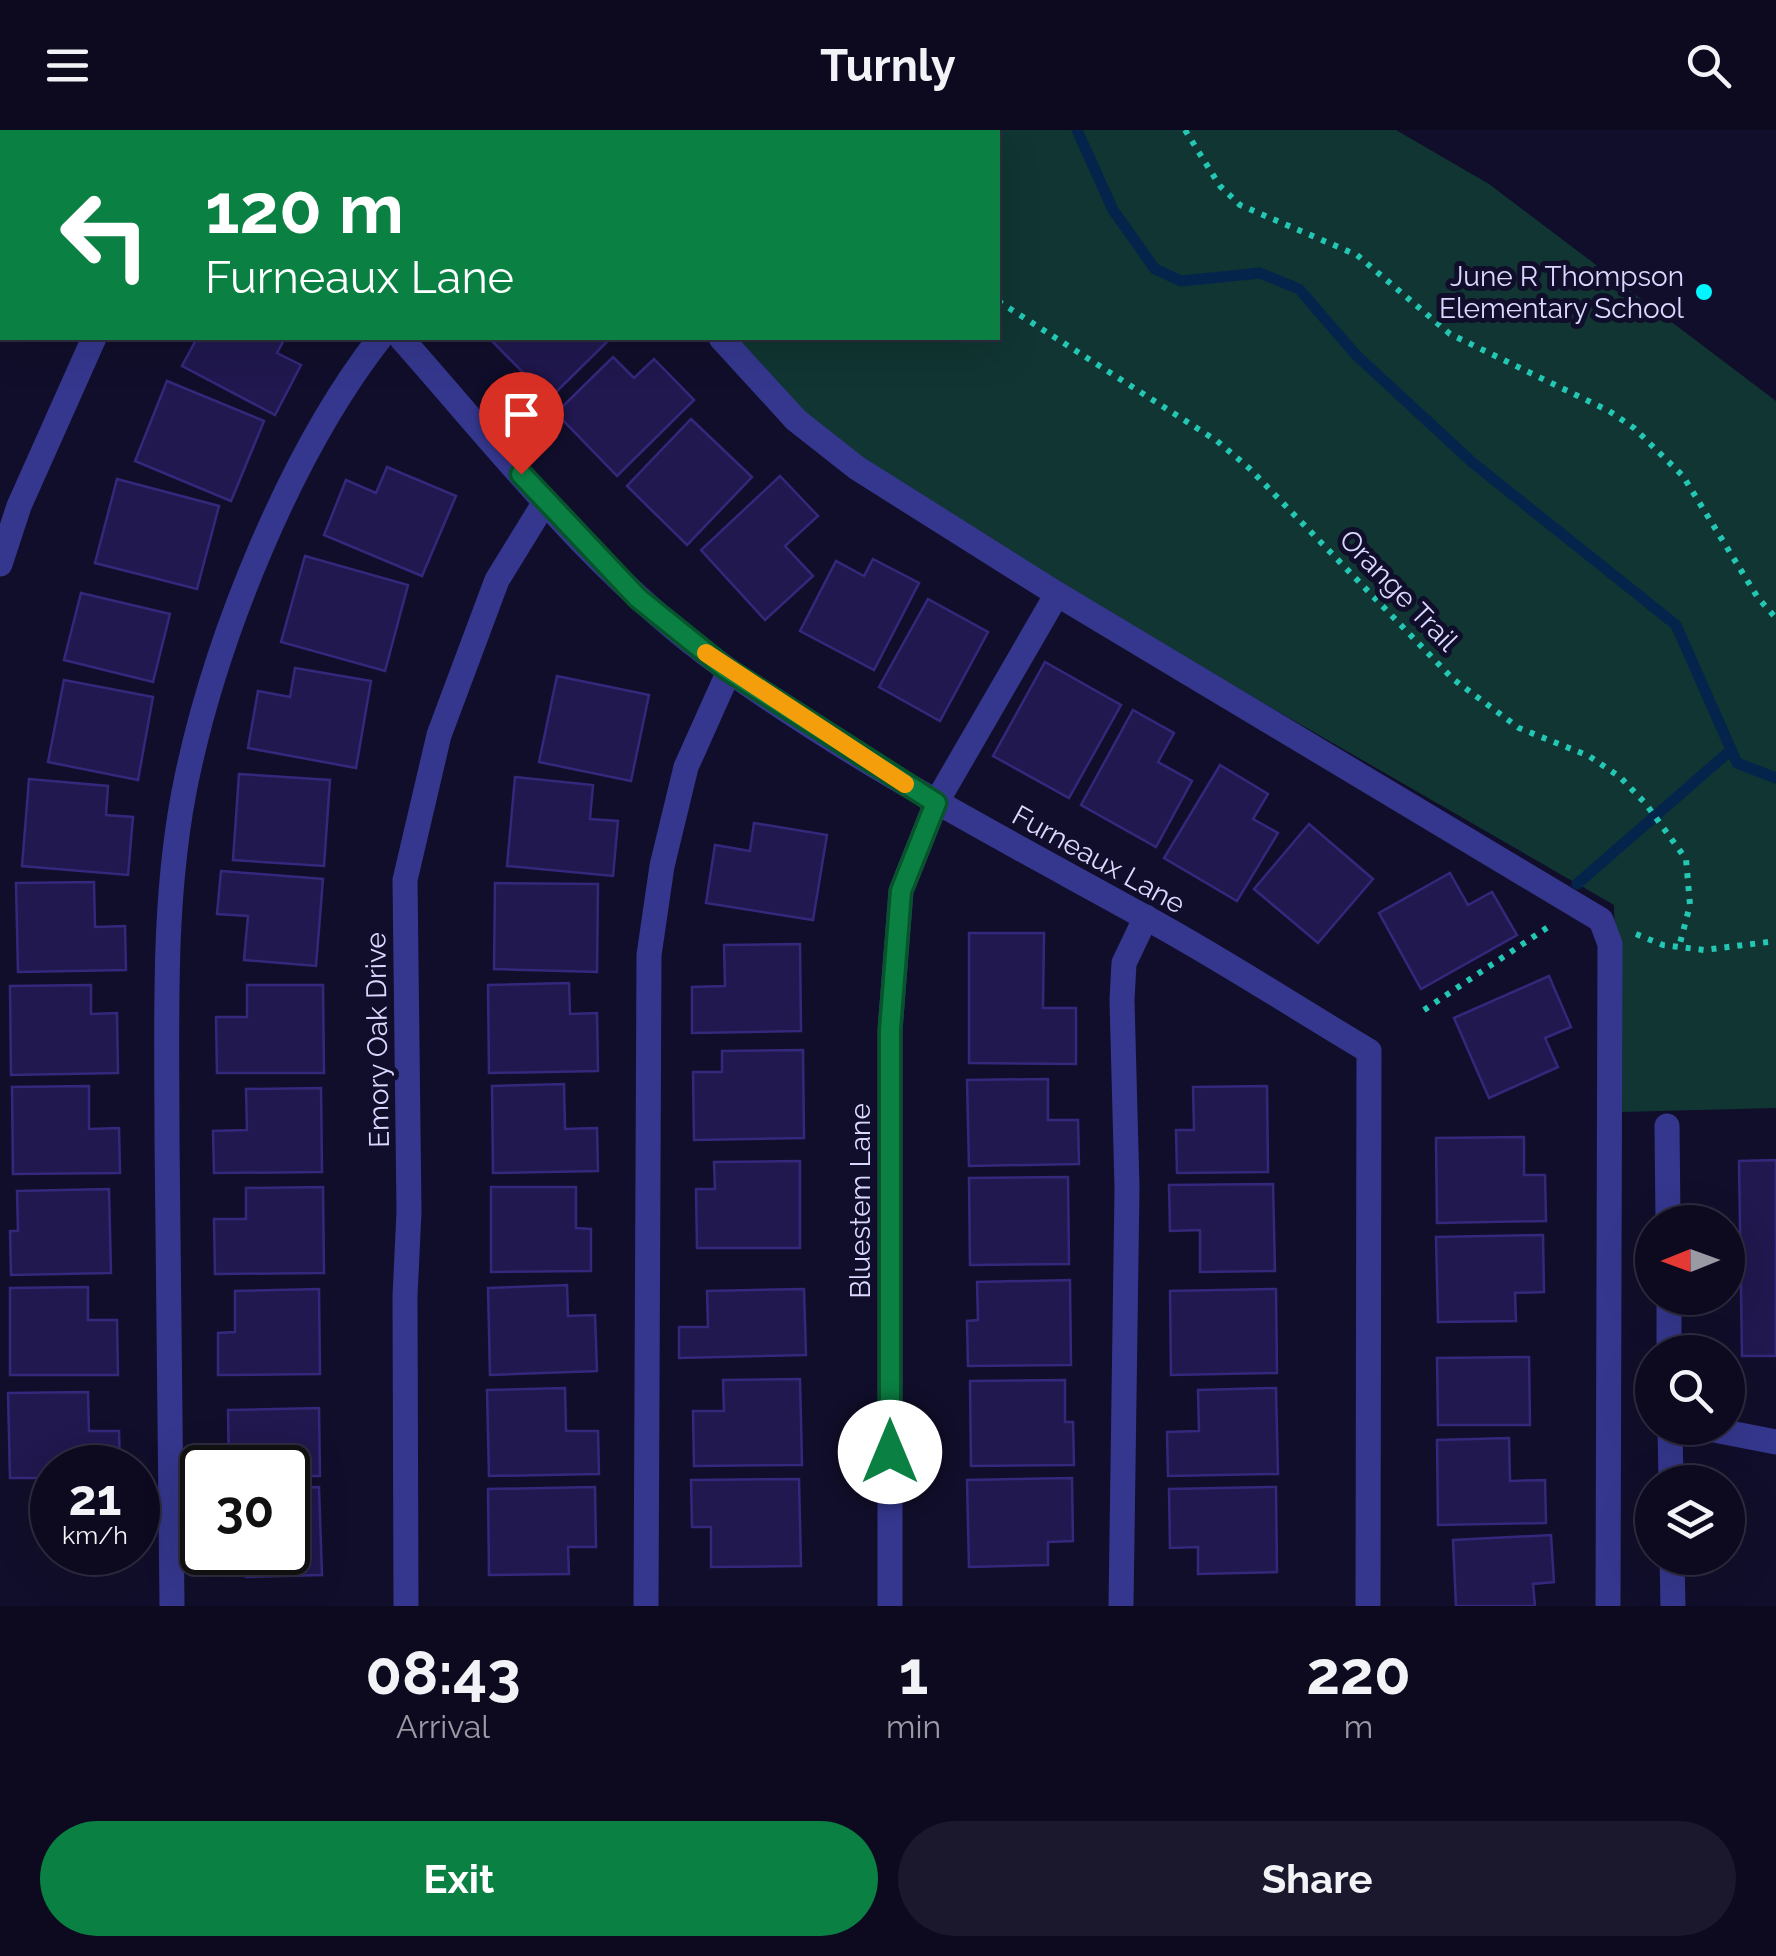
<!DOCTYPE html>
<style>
:root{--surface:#0d0a20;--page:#1b182d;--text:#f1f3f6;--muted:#9a9aa5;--line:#2d2b3e;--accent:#0b8043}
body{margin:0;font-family:Raleway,sans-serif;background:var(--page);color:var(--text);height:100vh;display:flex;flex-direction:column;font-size:38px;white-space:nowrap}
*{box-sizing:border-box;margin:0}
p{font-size:32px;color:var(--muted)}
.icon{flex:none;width:55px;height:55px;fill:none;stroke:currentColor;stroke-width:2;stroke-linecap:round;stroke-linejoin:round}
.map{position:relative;height:1476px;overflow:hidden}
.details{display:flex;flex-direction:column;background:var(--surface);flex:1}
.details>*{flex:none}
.banner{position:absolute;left:0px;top:0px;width:1000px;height:210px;box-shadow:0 10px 40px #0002,0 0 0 2px var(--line);background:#0b8043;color:#fff;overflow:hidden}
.needle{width:65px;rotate:269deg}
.fabs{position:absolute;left:1635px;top:1075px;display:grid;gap:20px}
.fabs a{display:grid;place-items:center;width:110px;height:110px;border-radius:50%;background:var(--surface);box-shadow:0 10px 40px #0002,0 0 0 2px var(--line);font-size:50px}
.speed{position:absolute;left:30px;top:1315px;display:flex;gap:20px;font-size:50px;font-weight:700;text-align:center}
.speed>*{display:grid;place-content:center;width:130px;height:130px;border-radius:50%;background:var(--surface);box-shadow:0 10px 40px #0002,0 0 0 2px var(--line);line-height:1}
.speed small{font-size:25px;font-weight:400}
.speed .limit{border:5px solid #111;border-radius:15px;background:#fff;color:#111}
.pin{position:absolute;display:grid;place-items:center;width:85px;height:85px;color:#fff;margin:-102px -42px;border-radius:50% 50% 50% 0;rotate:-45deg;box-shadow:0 0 10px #0007}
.pin .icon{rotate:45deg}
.me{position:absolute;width:110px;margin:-55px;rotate:0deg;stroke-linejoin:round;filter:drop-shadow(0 0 8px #0008)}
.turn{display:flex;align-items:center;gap:35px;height:210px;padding:0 40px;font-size:45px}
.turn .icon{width:130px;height:130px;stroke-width:2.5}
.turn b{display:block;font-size:70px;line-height:85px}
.eta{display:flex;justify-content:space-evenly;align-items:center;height:170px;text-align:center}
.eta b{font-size:60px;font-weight:700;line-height:70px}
.cta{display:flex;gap:20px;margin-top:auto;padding:20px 40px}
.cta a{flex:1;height:115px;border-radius:60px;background:var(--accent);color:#fff;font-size:40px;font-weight:700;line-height:115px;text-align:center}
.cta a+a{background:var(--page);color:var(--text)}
header{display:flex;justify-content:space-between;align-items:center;height:130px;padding:0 40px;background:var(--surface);font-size:45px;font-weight:700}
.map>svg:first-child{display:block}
.green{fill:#103532}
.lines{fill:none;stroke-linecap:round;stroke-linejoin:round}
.stream{stroke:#05244c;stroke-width:11}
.building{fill:#20184e;stroke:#34287c;stroke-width:2.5}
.path{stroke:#24c7b3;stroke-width:6;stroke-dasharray:5 8;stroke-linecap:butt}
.minor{stroke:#35378e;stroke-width:25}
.route-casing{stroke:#07532c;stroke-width:25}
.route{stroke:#0b8043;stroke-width:18}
.slow{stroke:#f59e0b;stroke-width:18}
.poi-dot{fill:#04f5ff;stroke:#110e2b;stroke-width:4}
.labels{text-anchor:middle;stroke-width:10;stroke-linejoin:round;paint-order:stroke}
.poi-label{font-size:28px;fill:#dad8ff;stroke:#110e2b;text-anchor:end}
.street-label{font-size:28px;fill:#dad8ff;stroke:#110e2b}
</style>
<header><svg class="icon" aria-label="menu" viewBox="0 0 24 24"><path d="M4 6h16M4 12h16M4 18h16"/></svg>Turnly<svg class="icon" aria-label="search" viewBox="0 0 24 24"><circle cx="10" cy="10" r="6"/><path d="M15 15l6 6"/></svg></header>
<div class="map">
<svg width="1776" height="1476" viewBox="0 0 1776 1476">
<rect width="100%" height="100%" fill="#110e2b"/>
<!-- green -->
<path class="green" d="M546 0H1396L1489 54 1776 271V978L1621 982 1614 775 850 335 734 208H998V2Z"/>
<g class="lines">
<!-- stream -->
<g class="stream">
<path d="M1077 0 1113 80 1155 139 1181 151 1260 143 1299 159 1356 225 1473 333 1676 495 1737 633 1776 648"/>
<path d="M1577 754 1731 620"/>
</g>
</g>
<!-- building -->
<g class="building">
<path d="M300 0H386L384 2Z"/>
<path d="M0 87 2 88V189L0 188Z"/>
<path d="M197 208H285L277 223 301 235 275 285 182 236Z"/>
<path d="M489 208H611L549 269Z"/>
<path d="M613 227 634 248 654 229 694 270 617 346 556 283Z"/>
<path d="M167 251 264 291 231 371 135 331Z"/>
<path d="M691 289 752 347 687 415 627 356Z"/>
<path d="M387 337 456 366 422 446 324 405 346 350 376 363Z"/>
<path d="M780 346 818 386 785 416 813 446 765 490 701 420Z"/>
<path d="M117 349 219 376 197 459 95 433Z"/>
<path d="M305 426 408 455 385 541 281 512Z"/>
<path d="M873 429 919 453 874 540 800 501 836 431 864 446Z"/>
<path d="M81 463 170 484 153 552 64 530Z"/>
<path d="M928 469 988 502 940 591 879 557Z"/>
<path d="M1045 532 1121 575 1069 668 993 626Z"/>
<path d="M295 538 371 551 356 638 248 618 258 561 290 567Z"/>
<path d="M557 546 649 565 631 651 539 632Z"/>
<path d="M64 550 153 567 138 650 48 632Z"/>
<path d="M1133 580 1174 603 1158 632 1192 651 1156 717 1081 675Z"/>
<path d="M1220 635 1268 664 1253 689 1278 703 1237 771 1164 728Z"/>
<path d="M239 644 330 650 324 736 233 730Z"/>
<path d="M515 647 593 655 590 689 618 691 613 746 507 736Z"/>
<path d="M29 649 108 656 106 685 133 687 128 745 22 736Z"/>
<path d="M754 693 827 705 813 790 706 773 715 715 750 721Z"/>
<path d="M1309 694 1373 749 1318 813 1254 759Z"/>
<path d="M221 741 323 749 316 836 244 830 248 786 217 784Z"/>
<path d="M1450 743 1468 775 1492 762 1517 805 1421 859 1379 783Z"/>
<path d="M94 752 95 797 125 796 126 840 18 842 16 753Z"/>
<path d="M495 753 598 754 597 842 494 839Z"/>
<path d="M969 803H1044L1043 878H1076V934L969 933Z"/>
<path d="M800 814 801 901 692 903V857L725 856 724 815Z"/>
<path d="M1549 846 1571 897 1545 908 1558 937 1489 968 1454 888Z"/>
<path d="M569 853 570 884 597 883 598 941 489 943 488 855Z"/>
<path d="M91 855V884L117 883 118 943 11 945 10 856Z"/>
<path d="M247 855H323L324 943H217L216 887H247Z"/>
<path d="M803 920 804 1008 694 1010 693 942H722V921Z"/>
<path d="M1048 949V990H1078L1079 1034 969 1036 967 950Z"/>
<path d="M564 954 565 999 597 998 598 1041 493 1043 492 956Z"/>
<path d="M89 956V999L119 998 120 1043 13 1044 12 957Z"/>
<path d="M1267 956 1268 1042 1177 1043 1176 1000H1194L1193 957Z"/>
<path d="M321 958 322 1042 214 1043 213 1001 247 1000 246 959Z"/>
<path d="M1524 1007V1045H1545L1546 1091 1437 1093 1436 1008Z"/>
<path d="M1776 1030V1226H1742L1739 1031Z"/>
<path d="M800 1031V1118H697L696 1059H715L714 1032Z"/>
<path d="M1068 1047 1069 1134 970 1135 969 1048Z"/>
<path d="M1273 1054 1275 1141 1200 1142V1100L1170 1101 1169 1055Z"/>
<path d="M323 1057 324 1143 215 1144 214 1089H246V1058Z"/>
<path d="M491 1057H576V1098L591 1099V1141L491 1142Z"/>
<path d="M109 1059 111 1143 11 1145 10 1101H18L17 1061Z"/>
<path d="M1543 1105 1544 1162 1515 1163 1516 1191 1438 1192 1436 1107Z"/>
<path d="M1070 1150 1071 1235 968 1236 967 1191 978 1190 977 1152Z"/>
<path d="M567 1155 568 1186 595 1185 597 1241 490 1245 488 1158Z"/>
<path d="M88 1157V1190H117L118 1245H10V1158Z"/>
<path d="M319 1159 320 1244 218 1245V1203L235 1202V1161Z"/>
<path d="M804 1159 806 1225 679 1228V1197H708L707 1161Z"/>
<path d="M1276 1159 1277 1243 1171 1245 1170 1161Z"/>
<path d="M1529 1227 1530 1295H1438L1437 1228Z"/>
<path d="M800 1249 802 1335 694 1336 693 1281H724L723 1250Z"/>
<path d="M1065 1250V1292H1073L1074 1335 971 1336 970 1251Z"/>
<path d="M565 1258 566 1301H598L599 1344 489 1346 487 1260Z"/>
<path d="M1276 1258 1278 1344 1168 1346 1167 1302 1199 1301 1198 1260Z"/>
<path d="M88 1262 89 1301H119L120 1338H52V1348H10L8 1263Z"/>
<path d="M319 1278 320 1346H288V1338H229L228 1280Z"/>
<path d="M1509 1308 1510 1351 1545 1350 1546 1393 1438 1395 1437 1310Z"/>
<path d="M1072 1348 1073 1411 1048 1412V1435L969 1437 967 1350Z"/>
<path d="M799 1349 801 1436 711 1437V1397H692L691 1350Z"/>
<path d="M319 1357 322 1445 246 1447V1422H288V1358Z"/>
<path d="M595 1357 596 1417H568L569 1444 489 1445 488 1359Z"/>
<path d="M1276 1357 1277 1442 1198 1444V1417L1170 1418 1169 1359Z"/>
<path d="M1551 1405 1554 1452 1533 1454 1535 1476H1456L1453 1410Z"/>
</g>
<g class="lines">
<!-- path -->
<g class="path">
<path d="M786 0 788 2"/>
<path d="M1185 0 1220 56 1240 75 1357 125 1450 204 1609 281 1634 298 1683 346 1758 468 1776 488"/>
<path d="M998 171 1217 311 1249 338 1453 549 1519 598 1589 626 1620 647 1646 674 1686 729 1690 775 1679 817"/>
<path d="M1636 804 1663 815 1704 820 1776 811"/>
<path d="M1424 880 1551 795"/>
</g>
<!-- minor -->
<g class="minor">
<path d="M201 0 204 2"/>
<path d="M533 0 535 2"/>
<path d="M401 208C502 322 599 448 724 537 855 632 1000 707 1141 785 1219 827 1293 876 1369 921L1368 1476"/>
<path d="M721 208 796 290 857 338 1057 464 1601 790 1610 814 1608 1476"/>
<path d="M0 434 19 376 94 208"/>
<path d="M1667 996 1668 1092"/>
<path d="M1669 1168V1222"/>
<path d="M1670 1298 1671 1352"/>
<path d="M1704 1298 1776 1312"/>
<path d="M1672 1428 1673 1476"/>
<path d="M172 1476C169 1320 168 1164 167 1008 167 889 162 764 187 647 217 505 291 322 380 208"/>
<path d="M406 1476 405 1166 409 1082 405 750 439 605 497 450 545 372"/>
<path d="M646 1476 649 825 662 736 686 637 729 541"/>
<path d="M890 1476V900L901 761 936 673 1057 464"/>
<path d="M1121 1476 1127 1058 1122 870 1124 833 1146 787"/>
</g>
</g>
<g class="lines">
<!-- route casing -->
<g class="route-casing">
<path id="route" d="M521 344 638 468 725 538 936 673 901 761 890 900V1322"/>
</g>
<!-- route -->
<use href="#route" class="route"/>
<!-- slow -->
<path class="slow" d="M706 523 905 654"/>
</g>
<!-- markers -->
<circle class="poi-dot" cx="1704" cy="162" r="10"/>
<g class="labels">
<!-- poi labels -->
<g class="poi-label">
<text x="1684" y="156">June R Thompson<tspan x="1684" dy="32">Elementary School</tspan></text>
</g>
<!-- street labels -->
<g class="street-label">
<text transform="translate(1399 460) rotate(46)" y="10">Orange Trail</text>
<text transform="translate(1099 729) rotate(29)" y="10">Furneaux Lane</text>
<text transform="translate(377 910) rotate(-91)" y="10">Emory Oak Drive</text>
<text transform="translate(860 1071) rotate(-90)" y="10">Bluestem Lane</text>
</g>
</g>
</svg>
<div class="fabs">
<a><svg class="needle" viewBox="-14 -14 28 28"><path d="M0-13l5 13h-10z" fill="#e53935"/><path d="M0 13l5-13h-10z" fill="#9a9aa5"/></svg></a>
<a><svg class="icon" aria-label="search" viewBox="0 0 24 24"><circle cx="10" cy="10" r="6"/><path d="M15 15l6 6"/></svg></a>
<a><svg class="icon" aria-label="layers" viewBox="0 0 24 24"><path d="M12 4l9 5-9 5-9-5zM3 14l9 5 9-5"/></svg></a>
</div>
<div class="speed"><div>21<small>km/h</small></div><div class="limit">30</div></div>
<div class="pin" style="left:521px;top:344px;background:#d93025"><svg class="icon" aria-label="arrive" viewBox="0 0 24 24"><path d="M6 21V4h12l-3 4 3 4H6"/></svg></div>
<svg class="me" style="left:890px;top:1322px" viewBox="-20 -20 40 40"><circle r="19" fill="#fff"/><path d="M0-13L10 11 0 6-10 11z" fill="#0b8043"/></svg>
<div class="banner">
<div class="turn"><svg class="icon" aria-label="left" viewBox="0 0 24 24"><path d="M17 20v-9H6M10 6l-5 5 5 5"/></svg><div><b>120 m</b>Furneaux Lane</div></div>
</div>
</div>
<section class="details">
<div class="eta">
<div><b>08:43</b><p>Arrival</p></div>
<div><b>1</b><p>min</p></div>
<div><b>220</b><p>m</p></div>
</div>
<div class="cta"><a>Exit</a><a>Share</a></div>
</section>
